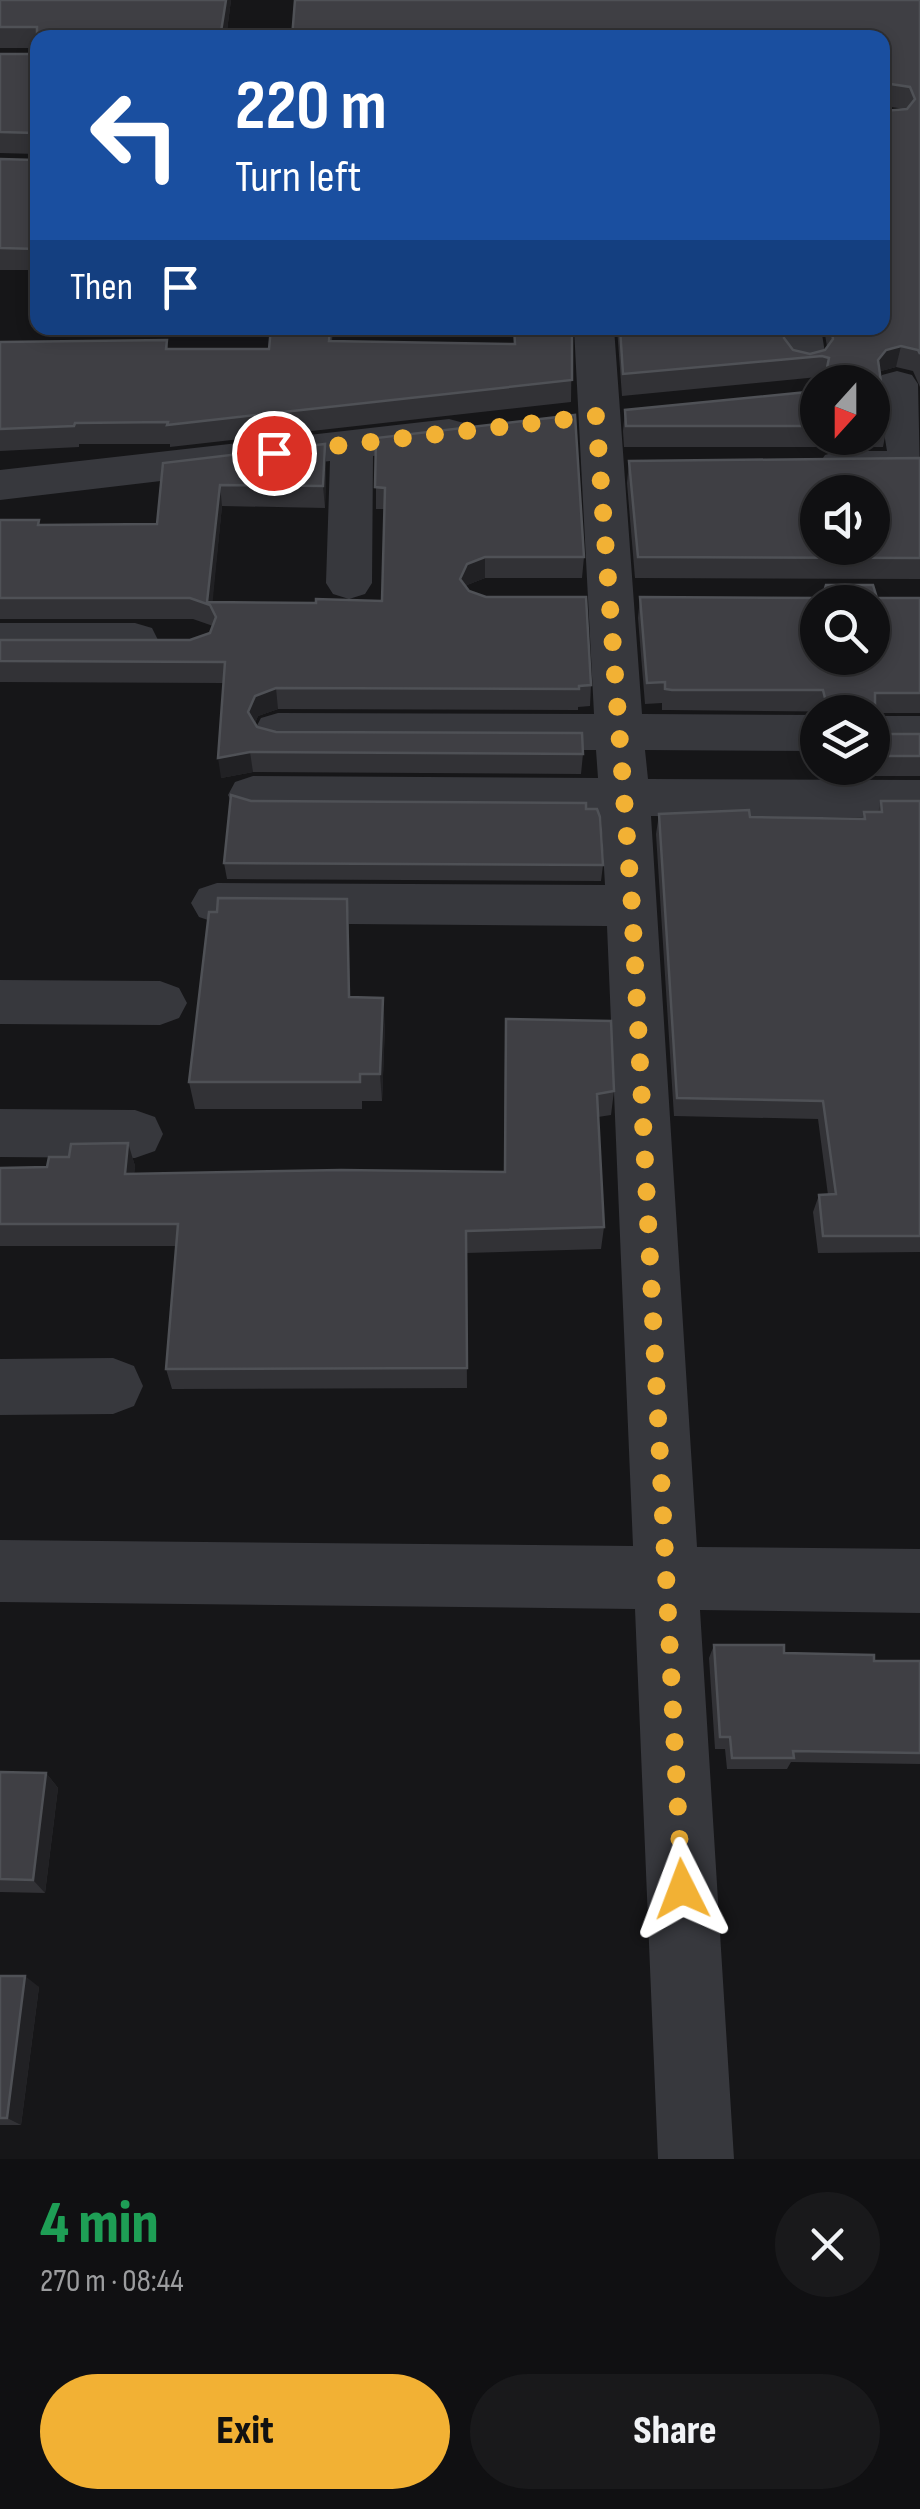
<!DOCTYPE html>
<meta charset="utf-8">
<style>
:root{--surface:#101012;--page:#19191b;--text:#f1f3f6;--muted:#9c9d9f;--line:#303032;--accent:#f2b134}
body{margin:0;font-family:"Sofia Sans Condensed",sans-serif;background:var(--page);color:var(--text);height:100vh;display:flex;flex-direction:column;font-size:38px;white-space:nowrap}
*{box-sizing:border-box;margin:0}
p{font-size:32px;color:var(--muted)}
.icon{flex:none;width:55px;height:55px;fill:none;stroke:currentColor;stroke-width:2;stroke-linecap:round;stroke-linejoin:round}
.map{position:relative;height:2159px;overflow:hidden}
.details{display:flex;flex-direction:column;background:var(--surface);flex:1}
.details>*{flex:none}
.hud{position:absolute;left:30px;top:30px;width:860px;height:305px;border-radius:20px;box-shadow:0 5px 15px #0003,0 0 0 2px var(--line);background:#1a4fa0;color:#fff;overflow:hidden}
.needle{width:65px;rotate:201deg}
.controls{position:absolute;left:800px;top:365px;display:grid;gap:20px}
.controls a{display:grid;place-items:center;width:90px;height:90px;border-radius:50%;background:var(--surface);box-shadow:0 5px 15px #0003,0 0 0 2px var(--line);font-size:50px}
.pin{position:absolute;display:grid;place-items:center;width:85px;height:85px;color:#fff;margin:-42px;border:5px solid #fff;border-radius:50%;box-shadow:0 2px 10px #0007}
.me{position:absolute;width:110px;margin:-55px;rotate:357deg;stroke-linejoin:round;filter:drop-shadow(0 0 8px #0008)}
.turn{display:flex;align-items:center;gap:35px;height:210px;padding:0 40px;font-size:45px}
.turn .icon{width:130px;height:130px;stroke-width:2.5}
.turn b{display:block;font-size:70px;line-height:85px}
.then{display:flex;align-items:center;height:95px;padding:0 40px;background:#0003;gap:20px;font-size:38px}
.round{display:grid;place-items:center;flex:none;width:105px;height:105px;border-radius:52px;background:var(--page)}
.headline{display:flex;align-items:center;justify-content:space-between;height:170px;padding:0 40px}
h1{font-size:60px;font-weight:800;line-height:75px;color:#1e9e55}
.action{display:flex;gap:20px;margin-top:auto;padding:20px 40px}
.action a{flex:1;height:115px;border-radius:60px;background:var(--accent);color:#111;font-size:40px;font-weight:800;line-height:115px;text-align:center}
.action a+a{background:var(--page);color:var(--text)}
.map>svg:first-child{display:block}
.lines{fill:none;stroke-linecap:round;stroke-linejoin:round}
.minor{fill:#37383d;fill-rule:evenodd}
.wall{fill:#323236;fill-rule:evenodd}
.shaded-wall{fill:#212124}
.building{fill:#3f3f44;stroke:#4f5156;stroke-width:2.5;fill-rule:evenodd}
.route{stroke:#f2b134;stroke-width:18;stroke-dasharray:0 32.4}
</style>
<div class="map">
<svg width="920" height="2159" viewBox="0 0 920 2159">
<rect width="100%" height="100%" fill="#161618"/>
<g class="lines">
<!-- minor -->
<g class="minor">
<path d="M574 328H614L642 714 818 715V751L645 750 648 779 920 780V818L651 816 697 1547 920 1549V1613L700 1610 734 2159H658L635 1609 0 1602V1540L633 1546 607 926 217 923 199 917 191 903 199 889 217 883 605 885 601 816 253 814 235 808 228 795 235 782 253 776 598 778 596 750 278 749 261 744 254 731 261 718 278 713 594 714Z"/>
<path d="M781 328H821L826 359 820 368 805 372 790 368 784 359Z"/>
<path d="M897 371 912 375 918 384 920 476 840 479 825 475 818 465 825 455 840 451H887L876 384 882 375Z"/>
<path d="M449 419 464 423 470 433 464 443 373 456 372 583 365 594 349 599 333 594 326 583 330 461 0 500V470Z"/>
<path d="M0 623H135L152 628 158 640 152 652 135 657H0Z"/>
<rect x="872" y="716" width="48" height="36"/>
<path d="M0 980 160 981 179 988 187 1003 179 1018 160 1025 0 1024Z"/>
<path d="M0 1109 135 1110 155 1117 163 1134 155 1151 135 1158 0 1157Z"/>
<path d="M113 1358 134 1366 143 1386 134 1406 113 1414 0 1415V1359Z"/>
</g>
</g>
<!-- wall -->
<g class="wall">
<path d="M0 0H231L226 38H38V270H0V159L36 160V154L0 153V54H37V48H0Z"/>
<path d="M920 0V387L913 371 896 367 881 371 880 373 887 426 883 447H624L623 431 625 410 818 391V438H872V382L825 380 818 377 622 396 617 328H783L784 338 793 350 810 354 825 350 827 347 824 328H882V38ZM884 106 905 109 884 111Z"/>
<path d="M271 328H333L332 341 514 344V328H572L571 402 170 447V444H79V447L0 451V342L167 340 168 349H269Z"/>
<path d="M376 438 584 557 582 578H485L467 585 466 587 469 591 591 685 590 706 578 707V710L278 709 258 716 255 723 257 727 276 732 583 754 581 774 253 772 221 778 223 683 0 682V640H190L210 633 213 626 193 619H0V520L40 525 157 524 163 463 326 465 325 508 222 506 212 602 316 603 382 601 384 509H376Z"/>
<path d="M920 458V579L635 578 627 483 629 461Z"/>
<path d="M640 597 920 598V713H875V734H920V776H869L867 768H872V712L669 710H662V703L645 704 638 618Z"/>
<path d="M881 801H920V1252L818 1253 813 1212 819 1195H828L818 1119 674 1116 656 834 659 814 862 819 864 812H878Z"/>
<path d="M586 809 603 865 601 881 227 879 224 863Z"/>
<path d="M347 899 350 997 385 1025 382 1101H362V1109H195L189 1082Z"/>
<path d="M505 1044 614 1091 611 1115 598 1117 604 1227 601 1249 466 1253 467 1388 172 1389 166 1369 176 1246H0V1168L47 1167 69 1157 128 1143 135 1166 134 1174 504 1172Z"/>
<path d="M714 1645 874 1661H920V1764L791 1762 787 1769H727L725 1749H715L709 1658Z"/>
<path d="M0 1772 46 1773 58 1788 45 1893 0 1892Z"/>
<path d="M0 1976 39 1987 21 2125H0Z"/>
</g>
<!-- shaded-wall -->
<g class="shaded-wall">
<path d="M226 0H231L226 38H220Z"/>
<path d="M901 346 896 367 881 371 873 382 878 360 886 350Z"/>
<path d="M325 444 326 465 325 508 323 486Z"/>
<path d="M220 485 222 506 212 608 207 604Z"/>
<path d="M485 557V578L467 585 460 600V579L467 564Z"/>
<path d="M276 688 278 709 258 716 251 733 248 712 255 696Z"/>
<path d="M250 752 253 772 221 778 218 758Z"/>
<path d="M347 899 349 928 351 1025 349 997Z"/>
<path d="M383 998 385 1025 382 1101 380 1074Z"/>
<path d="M128 1143 135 1166 132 1197 125 1174Z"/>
<path d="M46 1773 58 1788 45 1893 33 1880Z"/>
<path d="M25 1976 39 1987 21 2125 7 2118Z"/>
</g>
<!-- building -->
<g class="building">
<path d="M0 0H226L220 38H38V249L0 248V159L36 160V133L0 132V54H37V27H0Z"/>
<path d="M295 0H920V354L918 350 901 346 886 350 878 360 887 426H872V382H824L829 358 822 356 623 374 620 328H783L784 338 793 350 810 354 825 350 833 339 831 328H882V38H292ZM884 83 910 87 915 99 907 109 884 111Z"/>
<path d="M271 328H330L329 341 515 344 514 328H572V380L167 425 168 422 75 423 74 426 0 429V342L167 340 166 349H269Z"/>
<path d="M818 391V426H626L625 410Z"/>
<path d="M575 415 584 557H485L467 564 460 579 469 591 486 597H586L591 685 579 686V689L276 688 255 696 248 712 257 727 276 732 582 733 583 754 250 752 218 758 225 662 0 661V640H190L210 633 216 617 210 605 190 598H0V520H39L38 525 157 524 163 463 325 444 323 486 220 485 207 602 316 603V599L382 601 385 488 375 487 376 438Z"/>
<path d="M920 458V558L638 557 629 461ZM818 492H872V548H818Z"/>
<path d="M826 585H873L877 598H920V693H875V734H920V756H874L872 712H868L866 701 826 702 823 690H672L665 689V682L647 683 640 597 822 598ZM818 602H872V658H818Z"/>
<path d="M231 795 251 801 586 803V809H597L600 817 603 865 224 863Z"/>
<path d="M881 801H920V1236H823L819 1195 836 1194 823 1101 677 1098 659 814 749 810 750 817 865 819 864 812H882Z"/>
<path d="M218 898 347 899 349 997 383 998 380 1074H360V1082H189L209 912H217Z"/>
<path d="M506 1019 611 1021 614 1091 597 1094 604 1227 466 1231 467 1368 166 1369 178 1224H0V1168L47 1167 49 1157H69L71 1144 128 1143 125 1174 341 1170 505 1172Z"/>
<path d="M714 1645H784V1653L874 1655V1661H920V1753L793 1751 794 1758H732L730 1737H720Z"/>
<path d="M0 1772 46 1773 33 1880 0 1879Z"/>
<path d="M0 1976H25L7 2118H0Z"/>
</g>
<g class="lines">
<!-- route -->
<path class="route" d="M274 453 596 416 632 906 682 1889"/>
</g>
</svg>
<div class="controls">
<a><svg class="needle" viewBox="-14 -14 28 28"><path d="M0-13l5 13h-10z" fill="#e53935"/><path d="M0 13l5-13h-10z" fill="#9c9d9f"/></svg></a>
<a><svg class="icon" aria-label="sound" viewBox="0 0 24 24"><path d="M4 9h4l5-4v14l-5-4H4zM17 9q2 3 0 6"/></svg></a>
<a><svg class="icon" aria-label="search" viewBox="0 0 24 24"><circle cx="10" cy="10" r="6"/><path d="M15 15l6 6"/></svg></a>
<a><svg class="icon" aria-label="layers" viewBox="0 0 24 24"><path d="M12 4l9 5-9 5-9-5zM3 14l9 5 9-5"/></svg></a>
</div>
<div class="pin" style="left:274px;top:453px;background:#d93025"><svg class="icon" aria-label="arrive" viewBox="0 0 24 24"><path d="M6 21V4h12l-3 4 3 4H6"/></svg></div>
<svg class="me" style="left:682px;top:1889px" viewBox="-20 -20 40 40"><path d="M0-17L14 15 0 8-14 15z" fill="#f2b134" stroke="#fff" stroke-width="4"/></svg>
<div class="hud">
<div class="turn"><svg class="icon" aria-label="left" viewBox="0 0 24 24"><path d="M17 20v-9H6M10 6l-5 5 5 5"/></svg><div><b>220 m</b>Turn left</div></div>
<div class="then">Then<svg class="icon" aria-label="arrive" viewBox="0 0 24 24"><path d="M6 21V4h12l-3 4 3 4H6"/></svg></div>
</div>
</div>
<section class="details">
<div class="headline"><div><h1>4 min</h1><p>270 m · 08:44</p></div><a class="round"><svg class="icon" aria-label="close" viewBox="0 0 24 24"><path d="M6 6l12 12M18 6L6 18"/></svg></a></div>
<div class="action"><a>Exit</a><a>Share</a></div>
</section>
